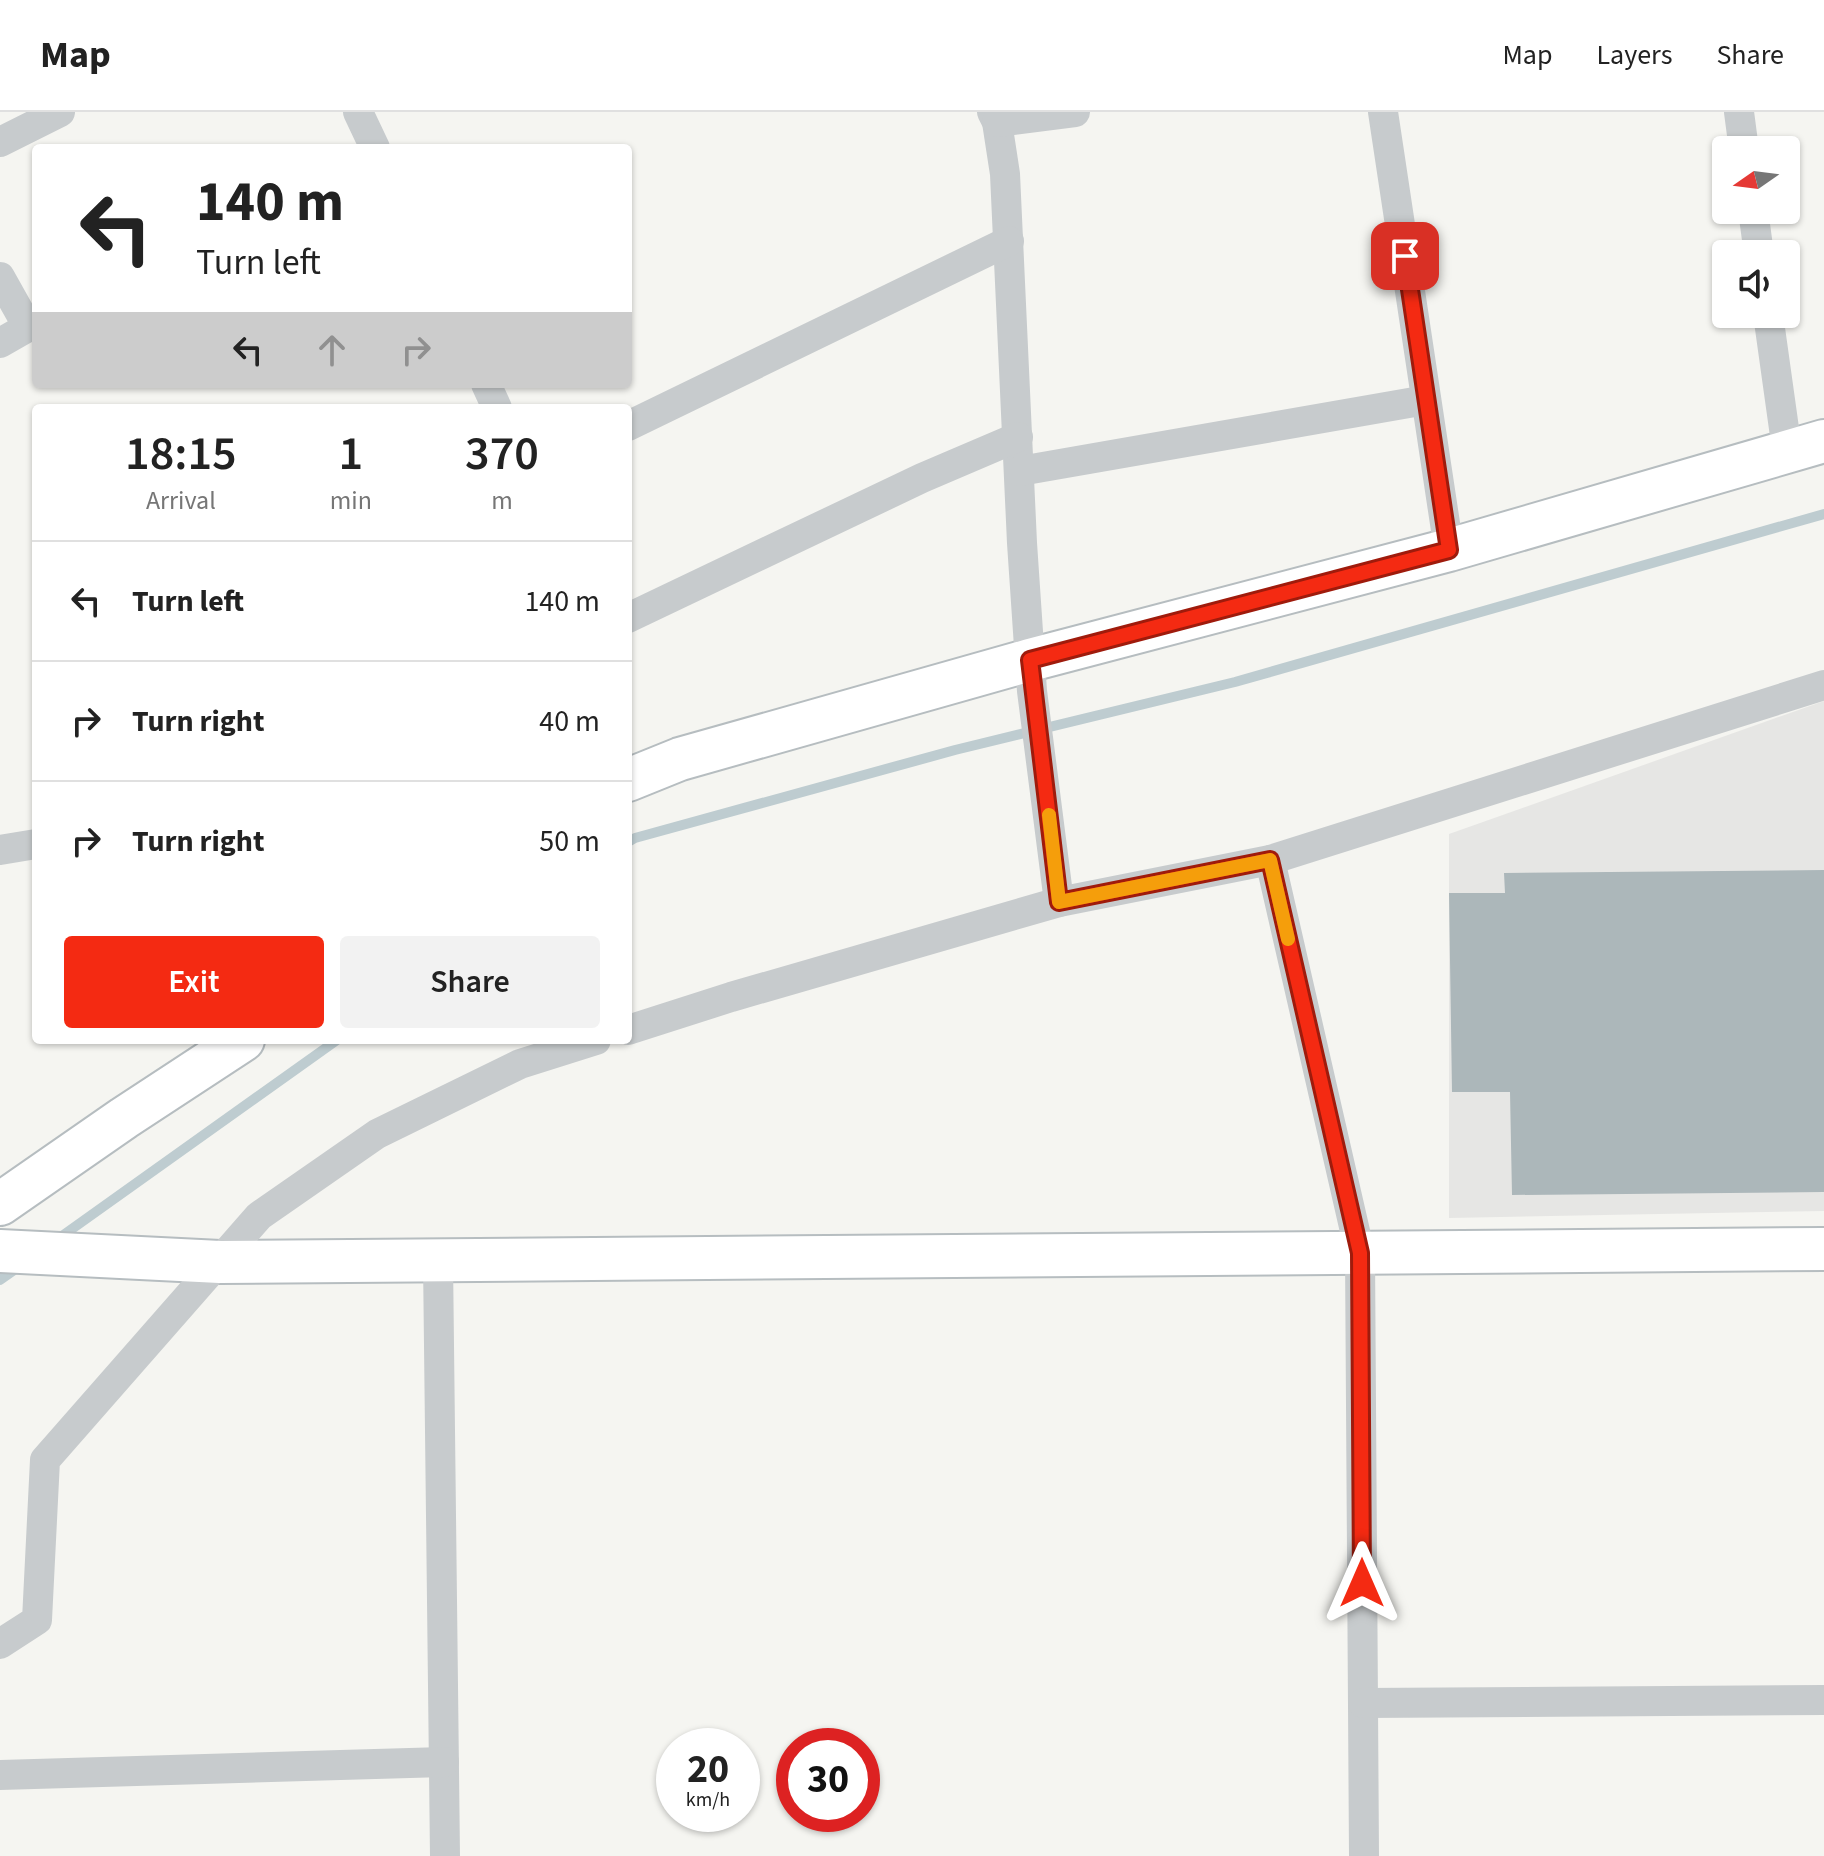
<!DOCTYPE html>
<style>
:root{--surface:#fff;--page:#f2f2f2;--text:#222;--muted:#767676;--line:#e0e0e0;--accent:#f42a12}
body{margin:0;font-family:"Source Sans 3",sans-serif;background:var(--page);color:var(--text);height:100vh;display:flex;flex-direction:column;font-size:30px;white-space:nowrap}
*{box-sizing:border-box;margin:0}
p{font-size:26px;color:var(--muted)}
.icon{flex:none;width:44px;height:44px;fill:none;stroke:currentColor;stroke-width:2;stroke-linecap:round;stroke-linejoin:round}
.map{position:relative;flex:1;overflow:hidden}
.side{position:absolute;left:32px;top:292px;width:600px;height:640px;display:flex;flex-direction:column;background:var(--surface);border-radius:8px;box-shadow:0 2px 6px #0004}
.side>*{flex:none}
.top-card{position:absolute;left:32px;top:32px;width:600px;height:244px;border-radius:8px;box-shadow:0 2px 6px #0004;background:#fff;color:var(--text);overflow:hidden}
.needle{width:52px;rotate:256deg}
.controls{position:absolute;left:1712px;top:24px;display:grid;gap:16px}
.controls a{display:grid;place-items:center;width:88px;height:88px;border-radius:8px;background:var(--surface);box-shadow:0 2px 6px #0004;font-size:40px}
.speed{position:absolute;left:656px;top:1616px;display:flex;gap:16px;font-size:40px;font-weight:700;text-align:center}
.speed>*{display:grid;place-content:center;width:104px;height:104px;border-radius:50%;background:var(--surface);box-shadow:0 2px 6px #0004;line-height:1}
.speed small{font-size:20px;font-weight:400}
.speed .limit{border:12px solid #d22;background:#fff;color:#111}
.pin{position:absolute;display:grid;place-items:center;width:68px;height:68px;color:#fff;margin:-34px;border-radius:16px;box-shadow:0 4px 12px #0006}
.me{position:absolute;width:88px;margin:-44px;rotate:0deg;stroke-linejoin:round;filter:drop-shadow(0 0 6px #0008)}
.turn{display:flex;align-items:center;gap:28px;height:168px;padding:0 32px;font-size:36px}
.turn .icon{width:104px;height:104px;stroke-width:2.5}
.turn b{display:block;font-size:56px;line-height:68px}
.lanes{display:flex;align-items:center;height:76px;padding:0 32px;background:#0003;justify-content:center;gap:40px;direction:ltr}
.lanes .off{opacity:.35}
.eta{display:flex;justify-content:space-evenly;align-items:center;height:136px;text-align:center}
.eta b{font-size:48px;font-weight:600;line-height:56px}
.cta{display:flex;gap:16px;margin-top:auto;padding:16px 32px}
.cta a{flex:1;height:92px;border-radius:8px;background:var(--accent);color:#fff;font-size:32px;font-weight:600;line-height:92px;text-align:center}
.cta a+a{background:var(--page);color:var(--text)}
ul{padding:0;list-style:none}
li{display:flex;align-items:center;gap:24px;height:120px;padding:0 32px;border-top:2px solid var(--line)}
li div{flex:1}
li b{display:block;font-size:30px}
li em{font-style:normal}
header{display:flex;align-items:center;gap:48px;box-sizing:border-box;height:112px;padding:0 40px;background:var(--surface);border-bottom:2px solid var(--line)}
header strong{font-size:38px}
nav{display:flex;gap:44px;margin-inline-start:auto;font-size:28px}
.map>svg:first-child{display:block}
.built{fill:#e6e6e4}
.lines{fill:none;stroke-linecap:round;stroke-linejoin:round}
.stream{stroke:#beccd0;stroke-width:10}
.building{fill:#acb7ba}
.secondary-casing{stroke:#b6bdc0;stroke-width:46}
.street{stroke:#c7cbcd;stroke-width:30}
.secondary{stroke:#fff;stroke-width:42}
.route-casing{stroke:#9f1b0c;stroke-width:20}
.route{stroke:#f42a12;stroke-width:14}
.slow{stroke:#f59e0b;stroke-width:14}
</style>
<header>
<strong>Map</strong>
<nav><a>Map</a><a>Layers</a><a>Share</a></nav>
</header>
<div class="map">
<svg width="1824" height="1744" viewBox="0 0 1824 1744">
<rect width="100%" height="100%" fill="#f5f5f1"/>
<!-- built -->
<path class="built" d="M1824 589V1099L1449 1106V722Z"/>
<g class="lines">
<!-- stream -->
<g class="stream">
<path d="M628 730 635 726 955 638 1235 570 1824 402"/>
<path d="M55 1129 337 928"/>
<path d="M0 1168 20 1154"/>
</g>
</g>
<!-- building -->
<path class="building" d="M1824 758V1080L1512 1083 1510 980H1452L1449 781H1505L1504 761Z"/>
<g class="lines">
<!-- secondary casing -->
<g class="secondary-casing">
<g id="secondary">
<path d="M628 668 680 647 1030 548 1449 438 1824 329"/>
<path d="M0 1092 124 1006 243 928"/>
<path d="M0 1139 220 1150 1824 1137"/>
</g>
</g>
<!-- street -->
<g class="street">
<path d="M358 0 375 36"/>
<path d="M992 0 997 10 1005 62 1022 431 1032 579 1059 790"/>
<path d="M1383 0 1449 438"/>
<path d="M1739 0 1744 38"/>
<path d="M997 10 1075 0"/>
<path d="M0 30 60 0"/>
<path d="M1753 98 1759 142"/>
<path d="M0 165 28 215 0 231"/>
<path d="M1768 202 1787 338"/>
<path d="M486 272 497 296"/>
<path d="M628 314 1009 129"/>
<path d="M1020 359 1426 288"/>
<path d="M628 506 922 366 1018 325"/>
<path d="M0 738 36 732"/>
<path d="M1270 748 1360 1141 1364 1744"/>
<path d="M628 918 731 885 1059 790 1270 748 1824 573"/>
<path d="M438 1148 445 1744"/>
<path d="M0 1532 37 1508 45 1348 259 1104 377 1022 520 952 596 928"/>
<path d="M1363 1591 1824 1588"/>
<path d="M0 1663 444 1650"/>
</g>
<!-- secondary -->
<use href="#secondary" class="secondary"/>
</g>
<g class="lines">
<!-- route casing -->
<g class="route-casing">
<path id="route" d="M1362 1471 1360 1141 1270 748 1059 790 1030 548 1449 438 1405 144"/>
</g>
<!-- route -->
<use href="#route" class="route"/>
<!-- slow -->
<path class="slow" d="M1049 703 1059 790 1270 748 1288 827"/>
</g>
</svg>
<div class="controls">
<a><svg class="needle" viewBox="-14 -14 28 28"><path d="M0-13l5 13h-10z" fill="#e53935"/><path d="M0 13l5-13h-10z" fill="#767676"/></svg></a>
<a><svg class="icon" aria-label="sound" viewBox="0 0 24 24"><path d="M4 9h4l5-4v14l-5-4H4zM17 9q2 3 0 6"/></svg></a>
</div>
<div class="speed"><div>20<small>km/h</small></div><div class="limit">30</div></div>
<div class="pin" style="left:1405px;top:144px;background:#d93025"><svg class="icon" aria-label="arrive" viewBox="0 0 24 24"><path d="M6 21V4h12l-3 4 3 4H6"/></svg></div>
<svg class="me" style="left:1362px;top:1471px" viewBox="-20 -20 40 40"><path d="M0-17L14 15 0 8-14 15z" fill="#f42a12" stroke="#fff" stroke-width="4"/></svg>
<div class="top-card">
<div class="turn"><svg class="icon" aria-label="left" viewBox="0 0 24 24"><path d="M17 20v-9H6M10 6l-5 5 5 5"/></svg><div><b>140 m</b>Turn left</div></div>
<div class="lanes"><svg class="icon" aria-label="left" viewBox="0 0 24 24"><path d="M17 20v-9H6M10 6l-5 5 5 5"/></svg><svg class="icon off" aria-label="ahead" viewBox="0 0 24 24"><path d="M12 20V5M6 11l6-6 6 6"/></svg><svg class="icon off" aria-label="right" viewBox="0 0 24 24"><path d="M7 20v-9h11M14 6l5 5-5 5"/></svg></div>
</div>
<section class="side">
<div class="eta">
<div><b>18:15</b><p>Arrival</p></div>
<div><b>1</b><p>min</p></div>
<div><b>370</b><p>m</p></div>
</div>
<ul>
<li><svg class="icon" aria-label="left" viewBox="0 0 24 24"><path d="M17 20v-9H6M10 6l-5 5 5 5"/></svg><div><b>Turn left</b></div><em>140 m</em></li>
<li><svg class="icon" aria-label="right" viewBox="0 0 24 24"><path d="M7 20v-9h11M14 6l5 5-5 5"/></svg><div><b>Turn right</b></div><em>40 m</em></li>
<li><svg class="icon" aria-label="right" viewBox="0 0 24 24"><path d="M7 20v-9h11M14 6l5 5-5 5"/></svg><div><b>Turn right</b></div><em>50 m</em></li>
</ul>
<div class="cta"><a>Exit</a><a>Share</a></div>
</section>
</div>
